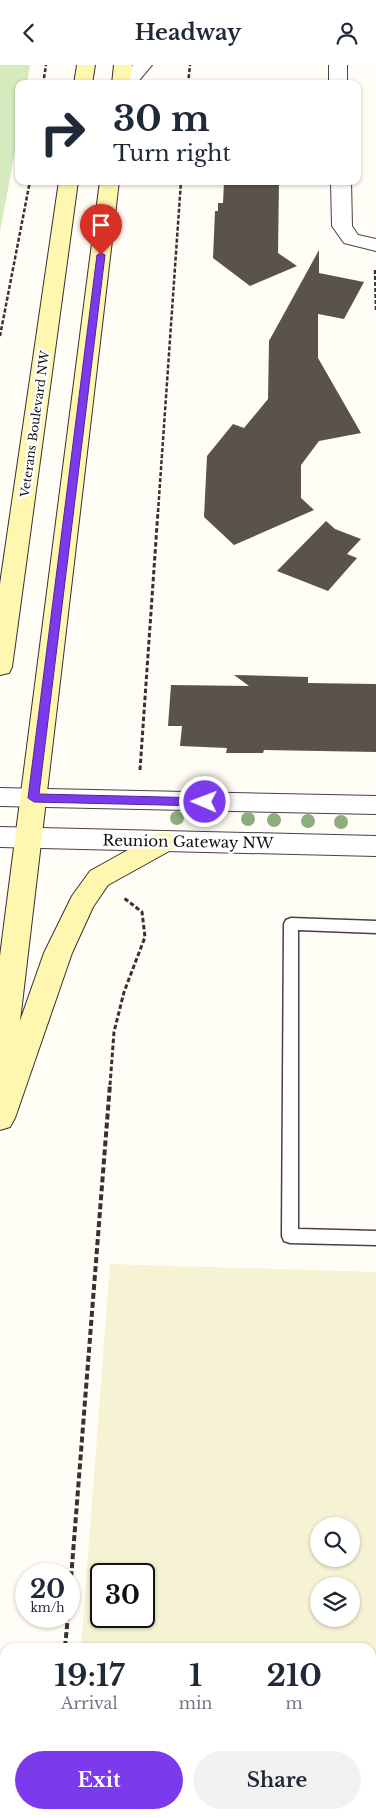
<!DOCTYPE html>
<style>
:root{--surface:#fff;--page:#f2f2f3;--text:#1f2937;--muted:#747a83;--accent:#7c3aed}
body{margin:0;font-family:"Libre Baskerville",serif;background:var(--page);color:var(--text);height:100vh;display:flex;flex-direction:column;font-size:19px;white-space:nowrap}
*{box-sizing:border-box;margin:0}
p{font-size:16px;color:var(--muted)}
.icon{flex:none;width:28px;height:28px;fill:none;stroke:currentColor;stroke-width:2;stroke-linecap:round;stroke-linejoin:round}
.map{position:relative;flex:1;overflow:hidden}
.drawer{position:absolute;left:0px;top:1578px;width:376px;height:176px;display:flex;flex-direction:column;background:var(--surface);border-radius:15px 15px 0 0;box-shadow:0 1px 4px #0004}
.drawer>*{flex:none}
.banner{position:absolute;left:15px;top:15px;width:346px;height:105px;border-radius:10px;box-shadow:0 1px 4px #0004;background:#fff;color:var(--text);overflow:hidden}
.tools{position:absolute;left:310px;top:1452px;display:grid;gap:10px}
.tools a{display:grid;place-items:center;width:50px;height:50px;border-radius:50%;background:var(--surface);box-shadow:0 1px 4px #0004;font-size:25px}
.speed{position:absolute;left:15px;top:1498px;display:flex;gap:10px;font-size:25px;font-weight:700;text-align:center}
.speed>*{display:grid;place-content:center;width:65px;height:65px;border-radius:50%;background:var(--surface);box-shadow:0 1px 4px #0004;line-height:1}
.speed small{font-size:12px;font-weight:400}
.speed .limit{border:2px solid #111;border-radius:8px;background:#fff;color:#111}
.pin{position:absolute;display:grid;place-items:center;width:42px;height:42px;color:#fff;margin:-51px -21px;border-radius:50% 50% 50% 0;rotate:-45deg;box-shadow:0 0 5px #0007}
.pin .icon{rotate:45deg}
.me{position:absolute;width:55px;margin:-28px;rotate:271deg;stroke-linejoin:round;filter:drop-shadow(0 0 4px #0008)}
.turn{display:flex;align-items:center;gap:18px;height:105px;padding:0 15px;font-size:22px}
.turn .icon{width:65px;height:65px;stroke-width:2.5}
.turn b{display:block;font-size:35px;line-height:42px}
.eta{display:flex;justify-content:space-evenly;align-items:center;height:85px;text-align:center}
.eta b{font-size:30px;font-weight:800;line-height:35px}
.primary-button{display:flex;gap:10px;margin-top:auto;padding:10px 15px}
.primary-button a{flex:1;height:58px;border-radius:30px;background:var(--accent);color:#fff;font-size:20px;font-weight:800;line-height:58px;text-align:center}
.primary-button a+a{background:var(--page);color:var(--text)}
header{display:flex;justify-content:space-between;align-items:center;height:65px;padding:0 15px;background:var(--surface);font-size:22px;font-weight:800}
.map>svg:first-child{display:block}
.farmland{fill:#f6f3d4;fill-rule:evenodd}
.green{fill:#d5ebbd}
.building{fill:#5a524d}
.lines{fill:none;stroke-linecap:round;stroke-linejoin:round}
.service-casing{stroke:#444;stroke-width:3}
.minor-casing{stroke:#444;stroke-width:2}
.secondary-casing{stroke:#333;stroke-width:2}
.path-far2{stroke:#333;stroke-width:2.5;stroke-dasharray:4 2;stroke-linecap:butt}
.path-far1{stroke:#333;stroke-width:3;stroke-dasharray:4.5 2.5;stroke-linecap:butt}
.path{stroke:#333;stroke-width:4;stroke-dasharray:6 3;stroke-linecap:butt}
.service{fill:#fff;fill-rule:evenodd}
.minor{fill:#fff;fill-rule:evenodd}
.secondary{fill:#fff6b0;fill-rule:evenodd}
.tree{fill:#8dad7f}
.route{fill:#7c3aed;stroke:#51269a}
.labels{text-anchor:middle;stroke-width:5;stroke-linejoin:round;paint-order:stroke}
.far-street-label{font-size:12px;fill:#111;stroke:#fff}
.street-label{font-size:15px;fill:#111;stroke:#fff}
</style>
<header><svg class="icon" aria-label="back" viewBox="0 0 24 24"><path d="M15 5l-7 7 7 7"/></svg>Headway<svg class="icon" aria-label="person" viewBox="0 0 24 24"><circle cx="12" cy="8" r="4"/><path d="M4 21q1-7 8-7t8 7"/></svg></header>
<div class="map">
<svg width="376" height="1753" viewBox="0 0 376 1753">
<rect width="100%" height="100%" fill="#fffdf5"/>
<!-- farmland -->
<path class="farmland" d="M110 1199 376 1207V1753H68V1749H371V1582H81ZM319 1461H351V1494H319ZM101 1509H144V1551H101ZM319 1521H351V1554H319Z"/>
<!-- green -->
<path class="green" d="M0 0H30L27 19H19V64L0 167Z"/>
<!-- building -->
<g class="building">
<path d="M224 116H279L278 188 297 201 250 221 213 193 215 146H218V138H223Z"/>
<path d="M319 185V208L364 217 344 254 318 249V293L361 368 319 376 301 400V433L314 445 234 480 204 452 207 391 233 359 244 363 268 334 269 276Z"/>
<path d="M326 456 335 464 361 474 347 489 357 493 328 526 277 506Z"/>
<path d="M234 610 308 612V618L376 619V687L264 685 263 688H226L227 683 180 681 182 661H168L171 620 249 621Z"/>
</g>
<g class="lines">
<!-- service casing -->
<g class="service-casing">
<path id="service" d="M291 853 376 856V868L298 865V1164L376 1166V1180L290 1178 284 1176 282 1171 284 859 286 855Z"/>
</g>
<!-- minor casing -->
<g class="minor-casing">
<g id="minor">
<path d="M133 0H152L136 19H117Z"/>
<rect x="329" y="0" width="18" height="19"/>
<path d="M331 116H351L352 161 358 170 376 174V186L344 178 332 161Z"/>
<path d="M0 723 376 731V749L0 741Z"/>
<path d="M0 762 376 771V791L0 782Z"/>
</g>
</g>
<!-- secondary casing -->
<g class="secondary-casing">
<g id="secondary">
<path d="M77 0H95L92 19H74Z"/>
<path d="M114 0H132L130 19H112Z"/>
<path d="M59 116H78L12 602 9 608 0 610V519Z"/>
<path d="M100 116H119L20 956 44 888 72 831 90 806 155 770 164 767 173 770 177 777 173 784 108 820 93 842 72 888 15 1053 10 1062 0 1065V891Z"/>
</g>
</g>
<!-- path-far2 -->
<g class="path-far2">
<path d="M43 19 46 0"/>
<path d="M188 19 190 0"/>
<path d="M375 205 376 245"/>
<path d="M0 271 30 116"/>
<path d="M158 447 181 116"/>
</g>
<!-- path-far1 -->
<g class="path-far1">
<path d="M140 705 158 446"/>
<path d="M110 1020 114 967 124 927 145 872 142 847 124 833"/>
</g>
<!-- path -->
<g class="path">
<path d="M69 1539 110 1019"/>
<path d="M65 1582 68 1551"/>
<path d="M52 1749V1753"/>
</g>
<!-- service -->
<use href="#service" class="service"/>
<!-- minor -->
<use href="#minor" class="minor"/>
<!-- secondary -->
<use href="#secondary" class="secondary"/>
</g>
<!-- trees -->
<g class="tree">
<circle cx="177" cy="753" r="7"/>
<circle cx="210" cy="754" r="7"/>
<circle cx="248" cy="754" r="7"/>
<circle cx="274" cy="755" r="7"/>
<circle cx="308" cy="756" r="7"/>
<circle cx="341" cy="757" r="7"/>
</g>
<!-- route -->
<path class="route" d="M101 188 105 190 39 729 205 733 210 737 205 741 34 737 28 733 97 190Z"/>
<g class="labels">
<!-- far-street labels -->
<g class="far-street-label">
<text transform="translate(35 359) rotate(-82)" y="4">Veterans Boulevard NW</text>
</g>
<!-- street labels -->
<g class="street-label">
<text transform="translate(188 777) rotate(1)" y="5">Reunion Gateway NW</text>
</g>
</g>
</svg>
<div class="tools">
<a><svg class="icon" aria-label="search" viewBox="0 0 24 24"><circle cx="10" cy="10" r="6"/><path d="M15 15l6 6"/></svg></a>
<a><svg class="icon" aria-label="layers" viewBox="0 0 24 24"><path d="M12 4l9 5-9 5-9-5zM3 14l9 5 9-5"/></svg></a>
</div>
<div class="speed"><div>20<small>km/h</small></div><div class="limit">30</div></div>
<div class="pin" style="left:101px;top:190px;background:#d93025"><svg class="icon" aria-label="arrive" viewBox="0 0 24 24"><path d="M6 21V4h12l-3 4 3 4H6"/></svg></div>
<svg class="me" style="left:205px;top:737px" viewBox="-20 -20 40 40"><circle r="17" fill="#7c3aed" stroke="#fff" stroke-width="3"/><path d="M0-11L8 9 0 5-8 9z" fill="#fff"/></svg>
<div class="banner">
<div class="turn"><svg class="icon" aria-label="right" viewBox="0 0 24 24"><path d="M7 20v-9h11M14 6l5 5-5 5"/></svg><div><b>30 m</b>Turn right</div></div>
</div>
<section class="drawer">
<div class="eta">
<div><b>19:17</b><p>Arrival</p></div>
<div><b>1</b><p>min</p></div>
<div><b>210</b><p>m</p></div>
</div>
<div class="primary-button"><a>Exit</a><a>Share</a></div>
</section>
</div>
